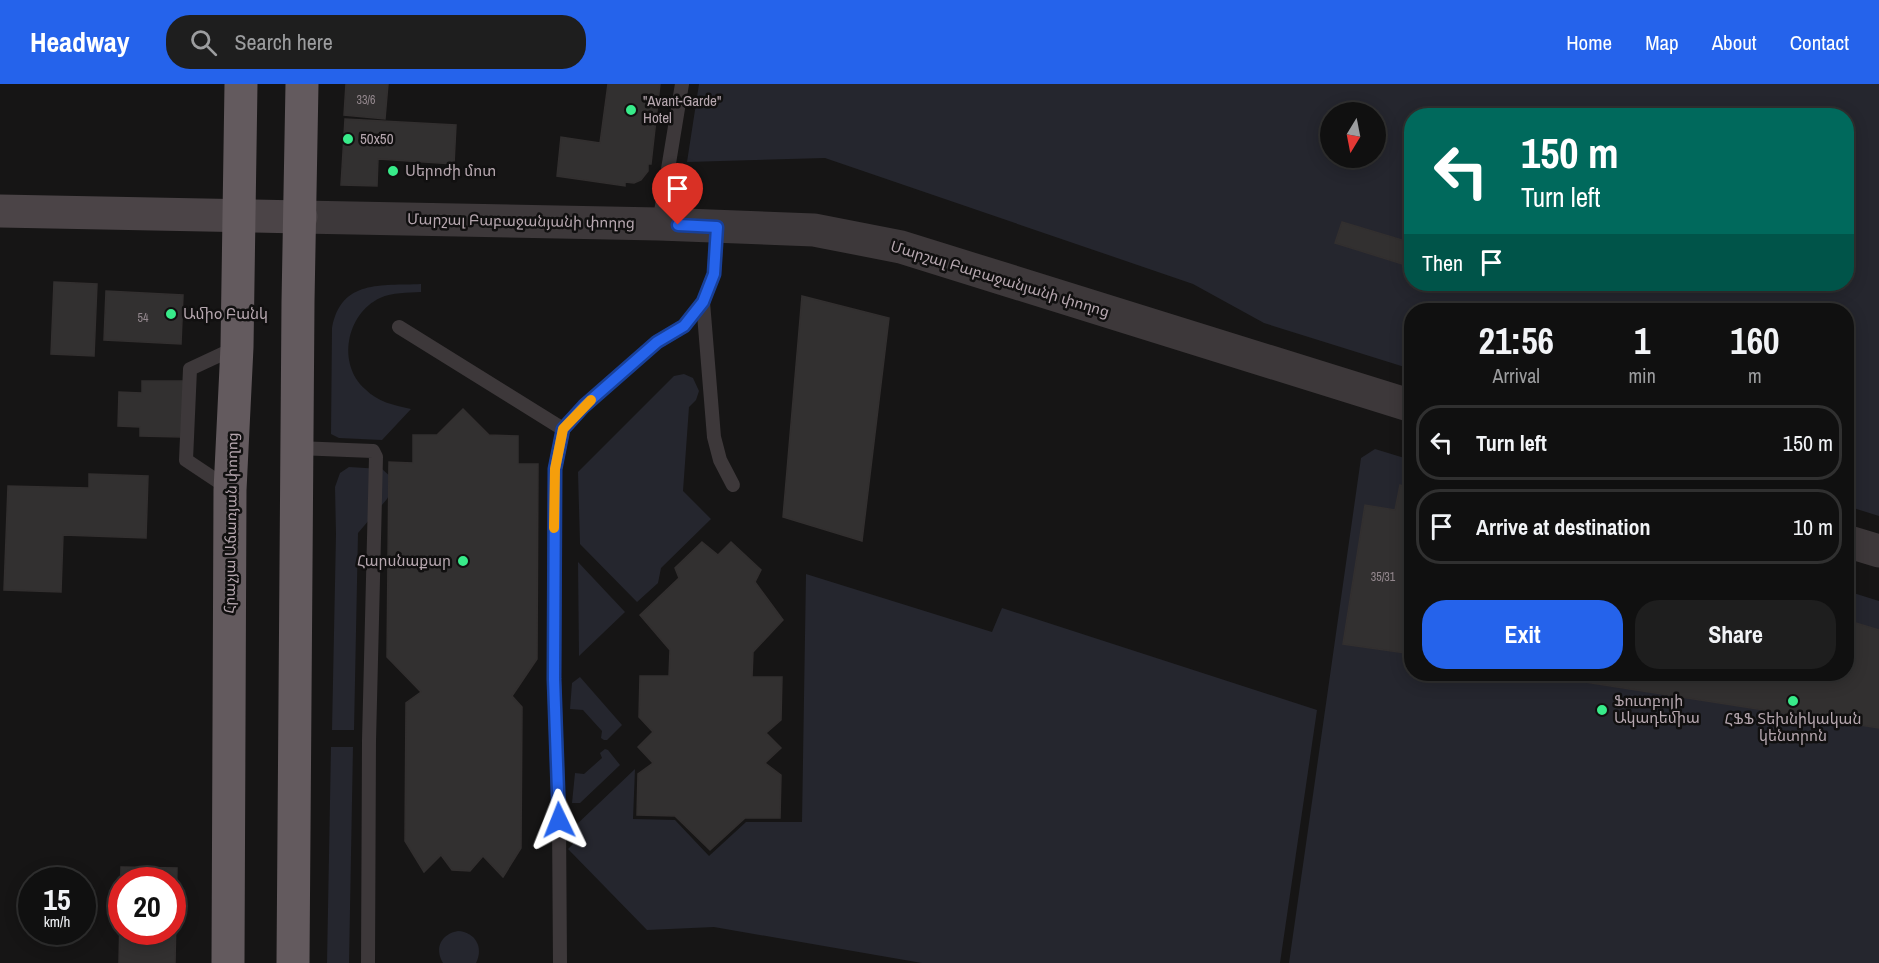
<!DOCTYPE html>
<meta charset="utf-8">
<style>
:root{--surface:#101010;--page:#1e1e1e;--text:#f1f3f6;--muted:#9c9d9f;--line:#303030;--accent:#2563eb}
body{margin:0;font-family:"Archivo Narrow","Noto Sans Armenian",sans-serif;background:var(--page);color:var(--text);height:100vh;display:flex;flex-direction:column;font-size:22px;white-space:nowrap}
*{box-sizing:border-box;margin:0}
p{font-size:20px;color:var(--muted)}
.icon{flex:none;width:33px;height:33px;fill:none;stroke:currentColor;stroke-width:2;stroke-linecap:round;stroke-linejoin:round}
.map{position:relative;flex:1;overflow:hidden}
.panel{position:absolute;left:1404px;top:219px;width:450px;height:378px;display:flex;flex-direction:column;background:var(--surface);border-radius:24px;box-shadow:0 3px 15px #0003,0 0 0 2px var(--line)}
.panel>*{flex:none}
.hud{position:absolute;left:1404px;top:24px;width:450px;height:183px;border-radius:24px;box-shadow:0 3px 15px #0003,0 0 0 2px var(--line);background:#00695c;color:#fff;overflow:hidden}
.needle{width:39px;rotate:190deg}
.fabs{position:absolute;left:1320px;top:18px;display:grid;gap:12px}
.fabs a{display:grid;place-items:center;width:66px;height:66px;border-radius:50%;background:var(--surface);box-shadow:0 3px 15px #0003,0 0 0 2px var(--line);font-size:30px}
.speed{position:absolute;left:18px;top:783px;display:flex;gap:12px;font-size:30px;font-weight:700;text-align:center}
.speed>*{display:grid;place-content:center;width:78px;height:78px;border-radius:50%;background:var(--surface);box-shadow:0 3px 15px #0003,0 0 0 2px var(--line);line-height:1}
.speed small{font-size:15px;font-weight:400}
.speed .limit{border:9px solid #d22;background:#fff;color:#111}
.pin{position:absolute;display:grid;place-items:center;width:51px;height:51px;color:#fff;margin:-62px -26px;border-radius:50% 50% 50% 0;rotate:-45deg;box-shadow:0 0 6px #0007}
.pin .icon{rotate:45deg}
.me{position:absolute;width:66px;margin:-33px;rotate:358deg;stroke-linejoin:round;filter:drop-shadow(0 0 4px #0008)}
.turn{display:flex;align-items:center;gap:21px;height:126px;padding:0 18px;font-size:27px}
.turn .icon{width:78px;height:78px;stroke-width:2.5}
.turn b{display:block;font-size:42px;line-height:51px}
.then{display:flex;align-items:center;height:57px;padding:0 18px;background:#0003;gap:12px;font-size:22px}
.eta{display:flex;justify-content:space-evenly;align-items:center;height:102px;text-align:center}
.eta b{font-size:36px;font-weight:700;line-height:42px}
.action{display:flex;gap:12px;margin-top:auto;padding:12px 18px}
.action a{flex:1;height:69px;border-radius:24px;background:var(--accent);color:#fff;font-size:24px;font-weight:700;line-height:69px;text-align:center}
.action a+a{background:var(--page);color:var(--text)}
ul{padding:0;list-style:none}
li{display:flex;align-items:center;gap:18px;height:75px;margin:0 12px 9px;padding:0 6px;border:3px solid var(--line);border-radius:24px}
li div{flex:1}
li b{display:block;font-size:22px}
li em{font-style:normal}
header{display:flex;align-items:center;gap:36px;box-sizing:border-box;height:84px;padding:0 30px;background:var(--accent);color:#fff}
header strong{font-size:28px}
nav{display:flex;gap:33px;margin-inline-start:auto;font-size:21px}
.search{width:420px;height:54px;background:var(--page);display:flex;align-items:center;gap:15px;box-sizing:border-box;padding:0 21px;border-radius:24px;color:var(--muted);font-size:22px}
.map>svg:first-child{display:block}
.green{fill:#25262e;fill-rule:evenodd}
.building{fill:#323030;stroke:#322f2f;stroke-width:1.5;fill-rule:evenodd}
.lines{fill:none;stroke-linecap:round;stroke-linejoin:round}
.service{stroke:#3d383a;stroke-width:14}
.tertiary{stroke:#3d383a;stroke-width:33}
.secondary{stroke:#4b4447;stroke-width:33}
.trunk{stroke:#635a5e;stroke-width:33}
.route-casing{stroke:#184099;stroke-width:15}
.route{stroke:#2563eb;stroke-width:10}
.slow{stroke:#f59e0b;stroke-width:10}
.poi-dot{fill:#38eb8a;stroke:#111010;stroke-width:2}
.labels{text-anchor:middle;stroke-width:5;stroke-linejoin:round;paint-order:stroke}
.number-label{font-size:12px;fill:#95898f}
.poi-label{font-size:15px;fill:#b6a7af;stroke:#111010;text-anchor:start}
.street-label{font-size:15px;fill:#b6a7af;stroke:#111010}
</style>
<header>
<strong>Headway</strong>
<div class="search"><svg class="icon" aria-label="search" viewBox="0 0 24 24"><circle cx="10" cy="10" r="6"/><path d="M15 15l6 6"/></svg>Search here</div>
<nav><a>Home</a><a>Map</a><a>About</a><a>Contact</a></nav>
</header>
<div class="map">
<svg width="1879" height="879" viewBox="0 0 1879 879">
<rect width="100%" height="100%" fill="#161515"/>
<!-- green -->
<g class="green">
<path d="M699 0H1879V432L1847 422 1846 226H1412L1411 285 1264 239 1193 200 825 74 687 78ZM1330 28H1376V74H1330ZM1412 32H1846V200H1412Z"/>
<path d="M421 200V208C407 209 393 208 380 214 346 230 337 280 365 305 378 318 393 321 411 325L382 356 339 354 331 350 332 244C341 195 381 202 421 200Z"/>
<path d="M684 290 693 294 699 307 696 316 689 323 683 407 711 435 661 484 658 499 637 518 580 460 578 388 674 292Z"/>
<path d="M1375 365 1411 376 1412 590H1846L1847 507 1879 517V879H1289L1361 374Z"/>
<path d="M349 383 382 385 392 394V405L387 415 358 449 354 646H332L336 450 335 403 340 389Z"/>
<path d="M578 478 625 528 579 572Z"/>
<path d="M806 490 992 548 1002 524 1317 626 1280 879H922L714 843 647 846 568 765 573 760 575 742 635 685 633 735 675 736 709 772 746 738H802Z"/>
<path d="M580 593 622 641 607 656H604L601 654 602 647 583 626 570 625 572 599Z"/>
<path d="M331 663H353L349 879H327Z"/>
<path d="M605 665 608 666 620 681 580 719H572L575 689 584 690 602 674 600 669Z"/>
<path d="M458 847C475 848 484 863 476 879H443C434 864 441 850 458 847Z"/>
</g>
<!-- building -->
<g class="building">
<path d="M346 0H388L385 35 344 31Z"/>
<path d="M608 0H660L651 80H648V87L641 96 634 99 625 98V102L557 92 561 53 600 59Z"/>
<path d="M345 35 456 41 454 80 378 75 377 102 341 101Z"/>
<path d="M1342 138 1412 159V174L1409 182 1335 159Z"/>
<path d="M54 198 97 200 94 272 51 270Z"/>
<path d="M106 207 183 211 181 260 104 256Z"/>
<path d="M802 212 889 234 862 457 783 433Z"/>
<path d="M142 297H184L181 353 140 352V343L118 342 119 308 142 309Z"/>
<path d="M463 325 489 351 518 352V380H538L537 575 512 612 522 623 521 764 503 793 483 772 470 787 452 786 441 771 424 788 405 757 406 619 421 608 387 573 389 378 413 379V351H437Z"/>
<path d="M89 390 148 392 146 454 63 451 61 508 4 506 8 402 89 404Z"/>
<path d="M1400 401 1412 405V570L1343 560 1365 421 1395 426Z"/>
<path d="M702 458 718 471 731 458 761 486 755 498 783 536 753 568 752 593H782L781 636 766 649 781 664 765 679 781 691 780 734H745L710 766 675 732 637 731 638 690 653 679 638 663 653 648 639 633 640 592H669L670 566 640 531 679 494 675 484Z"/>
<path d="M1846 536 1879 546V644L1534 590H1846Z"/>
<path d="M121 783 177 784 175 879H119ZM122 796H172V848H122Z"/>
</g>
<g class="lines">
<!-- service -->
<g class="service">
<path d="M659 140 682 0"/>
<path d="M703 218 714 353 720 376 733 401"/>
<path d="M399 243 563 345"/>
<path d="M297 364 373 367 376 373 369 657 368 879"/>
<path d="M228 404 186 376 190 285 235 264"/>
<path d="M560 879 559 736 554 595 555 385 563 345 584 322 657 258 684 242 703 218 714 190 717 143"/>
</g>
<!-- tertiary -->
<g class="tertiary">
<path d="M301 133 659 140 814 146 901 163 1412 322"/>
<path d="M1846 457 1879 467"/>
</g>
<!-- secondary -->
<path class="secondary" d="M0 127 301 133"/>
<!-- trunk -->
<g class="trunk">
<path d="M228 879 230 406 237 263 241 0"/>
<path d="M293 879 298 218 302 0"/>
</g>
</g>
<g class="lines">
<!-- route casing -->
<g class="route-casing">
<path id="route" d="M559 736 554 595 555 385 563 345 584 322 657 258 684 242 703 218 714 190 717 143 678 141"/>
</g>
<!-- route -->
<use href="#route" class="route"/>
<!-- slow -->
<path class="slow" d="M554 444 555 385 563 345 591 316"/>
</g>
<!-- markers -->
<g class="poi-dot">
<circle cx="631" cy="26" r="6"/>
<circle cx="348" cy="55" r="6"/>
<circle cx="393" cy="87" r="6"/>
<circle cx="171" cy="230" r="6"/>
<circle cx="463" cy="477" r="6"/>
<circle cx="1793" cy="617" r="6"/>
<circle cx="1602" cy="626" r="6"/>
</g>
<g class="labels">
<!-- number labels -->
<g class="number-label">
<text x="366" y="20">33/6</text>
<text x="143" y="238">54</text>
<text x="1383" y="497">35/31</text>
</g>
<!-- poi labels -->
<g class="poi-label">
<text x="643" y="22">"Avant-Garde"<tspan x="643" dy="17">Hotel</tspan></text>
<text x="360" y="60">50x50</text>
<text x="405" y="92">Սերոժի մոտ</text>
<text x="183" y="235">Ամիօ Բանկ</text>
<text x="451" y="482" text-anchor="end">Հարսնաքար</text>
<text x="1614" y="622">Ֆուտբոլի<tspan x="1614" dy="17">Ակադեմիա</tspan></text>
<text x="1793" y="640" text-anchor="middle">ՀՖՖ Տեխնիկական<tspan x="1793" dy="17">կենտրոն</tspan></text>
</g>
<!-- street labels -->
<g class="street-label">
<text transform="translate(521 137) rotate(1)" y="5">Մարշալ Բաբաջանյանի փողոց</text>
<text transform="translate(1000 195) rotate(17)" y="5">Մարշալ Բաբաջանյանի փողոց</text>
<text transform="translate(231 439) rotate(-89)" y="5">Հրաչյա Աճառյան փողոց</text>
</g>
</g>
</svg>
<div class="fabs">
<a><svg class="needle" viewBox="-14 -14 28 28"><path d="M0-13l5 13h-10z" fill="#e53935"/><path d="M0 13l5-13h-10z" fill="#9c9d9f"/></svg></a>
</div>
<div class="speed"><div>15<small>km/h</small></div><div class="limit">20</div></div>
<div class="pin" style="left:678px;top:141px;background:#d93025"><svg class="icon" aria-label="arrive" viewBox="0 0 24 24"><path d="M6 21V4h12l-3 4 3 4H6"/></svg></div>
<svg class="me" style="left:559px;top:736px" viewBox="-20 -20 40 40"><path d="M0-17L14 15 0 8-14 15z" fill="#2563eb" stroke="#fff" stroke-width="4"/></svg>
<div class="hud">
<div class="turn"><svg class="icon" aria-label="left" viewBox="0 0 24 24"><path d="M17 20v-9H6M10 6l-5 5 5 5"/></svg><div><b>150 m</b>Turn left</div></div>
<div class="then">Then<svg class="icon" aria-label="arrive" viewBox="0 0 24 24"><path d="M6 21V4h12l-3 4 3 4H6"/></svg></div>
</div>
<section class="panel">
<div class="eta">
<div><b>21:56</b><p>Arrival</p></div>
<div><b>1</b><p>min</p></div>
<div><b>160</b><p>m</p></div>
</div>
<ul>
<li><svg class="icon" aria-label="left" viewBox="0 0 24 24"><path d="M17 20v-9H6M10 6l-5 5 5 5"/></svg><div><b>Turn left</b></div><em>150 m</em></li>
<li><svg class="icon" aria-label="arrive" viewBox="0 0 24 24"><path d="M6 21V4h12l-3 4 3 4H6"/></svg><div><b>Arrive at destination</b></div><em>10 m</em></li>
</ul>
<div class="action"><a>Exit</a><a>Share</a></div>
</section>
</div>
